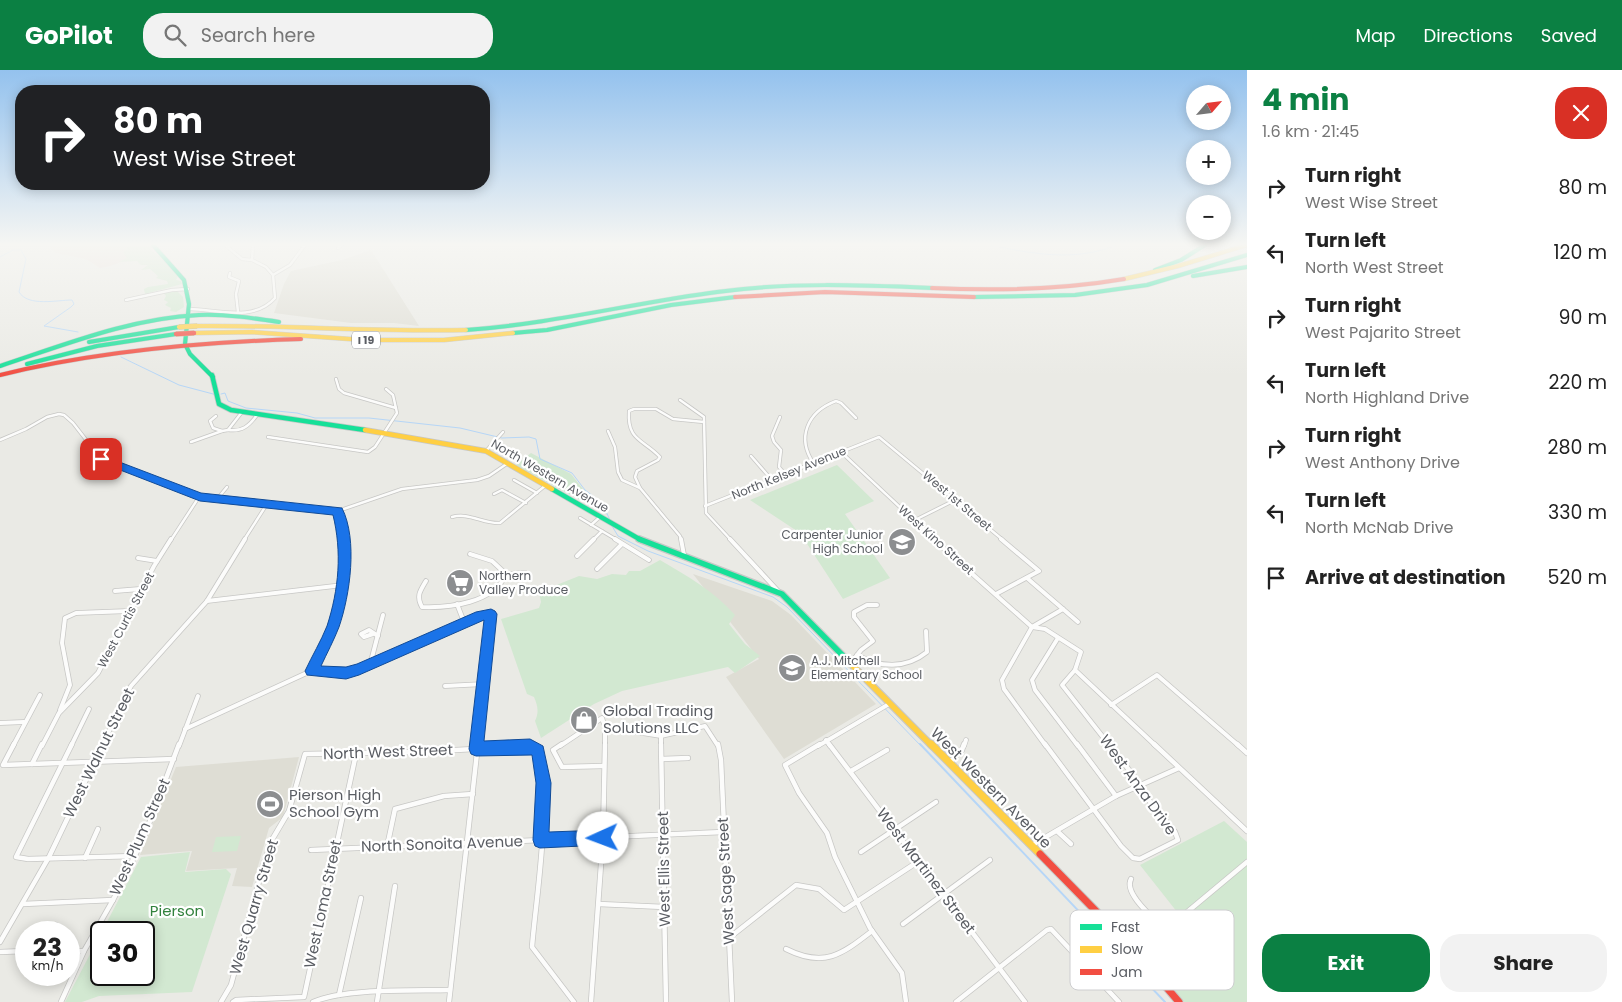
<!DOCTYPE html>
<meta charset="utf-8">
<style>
:root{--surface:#fff;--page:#f2f2f2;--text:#222;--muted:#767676;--accent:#0b8043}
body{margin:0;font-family:Poppins,sans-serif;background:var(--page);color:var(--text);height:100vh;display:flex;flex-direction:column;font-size:19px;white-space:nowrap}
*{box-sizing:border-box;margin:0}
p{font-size:16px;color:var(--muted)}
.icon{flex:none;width:28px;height:28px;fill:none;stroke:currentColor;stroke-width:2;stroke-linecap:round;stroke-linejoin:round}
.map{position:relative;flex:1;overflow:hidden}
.side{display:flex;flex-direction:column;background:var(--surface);width:375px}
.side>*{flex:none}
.banner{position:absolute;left:15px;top:15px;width:475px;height:105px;border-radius:20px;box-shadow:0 2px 12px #0003;background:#202124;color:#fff;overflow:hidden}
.needle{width:32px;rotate:62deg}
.buttons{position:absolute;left:1186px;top:15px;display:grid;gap:10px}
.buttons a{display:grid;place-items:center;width:45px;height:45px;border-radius:50%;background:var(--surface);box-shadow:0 2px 12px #0003;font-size:25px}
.speed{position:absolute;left:15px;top:851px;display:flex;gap:10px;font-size:25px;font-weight:700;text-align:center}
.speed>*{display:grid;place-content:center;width:65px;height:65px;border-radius:50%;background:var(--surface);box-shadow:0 2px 12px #0003;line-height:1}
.speed small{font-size:12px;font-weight:400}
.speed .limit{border:2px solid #111;border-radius:8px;background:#fff;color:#111}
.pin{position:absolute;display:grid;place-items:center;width:42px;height:42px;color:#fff;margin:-21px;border-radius:10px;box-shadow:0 2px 8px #0006}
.me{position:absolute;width:55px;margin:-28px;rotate:268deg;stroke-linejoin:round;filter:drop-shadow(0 0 4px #0008)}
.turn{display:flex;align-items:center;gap:18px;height:105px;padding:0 15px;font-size:22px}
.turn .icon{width:65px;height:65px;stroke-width:2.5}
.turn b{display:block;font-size:35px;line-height:42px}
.round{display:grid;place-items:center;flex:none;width:52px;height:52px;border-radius:20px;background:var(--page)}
.summary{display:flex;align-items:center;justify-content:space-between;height:85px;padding:0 15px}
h1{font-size:30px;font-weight:700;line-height:38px;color:var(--accent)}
.button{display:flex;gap:10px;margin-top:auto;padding:10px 15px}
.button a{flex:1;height:58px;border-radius:20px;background:var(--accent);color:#fff;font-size:20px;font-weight:700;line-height:58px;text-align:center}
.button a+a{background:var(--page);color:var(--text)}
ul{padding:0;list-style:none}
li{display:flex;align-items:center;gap:15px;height:65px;padding:0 15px}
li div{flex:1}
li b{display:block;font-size:19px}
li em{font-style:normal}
header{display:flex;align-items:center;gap:30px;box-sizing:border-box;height:70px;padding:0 25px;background:var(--accent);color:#fff}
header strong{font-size:24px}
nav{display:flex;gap:28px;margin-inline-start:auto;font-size:18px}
.search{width:350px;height:45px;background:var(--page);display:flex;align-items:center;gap:12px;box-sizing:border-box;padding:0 18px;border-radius:20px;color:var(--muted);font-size:19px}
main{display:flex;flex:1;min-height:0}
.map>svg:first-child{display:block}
.education{fill:#deddd4}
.medical{fill:#eaded9}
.green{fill:#d2e8d1;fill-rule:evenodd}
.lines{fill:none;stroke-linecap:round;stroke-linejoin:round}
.stream-far1{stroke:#b6d6f7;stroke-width:1}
.stream{stroke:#b6d6f7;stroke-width:2}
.street-far2-casing{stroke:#c7c7c5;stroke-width:4}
.street-far1-casing{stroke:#c7c7c5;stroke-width:5.5}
.street-casing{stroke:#c7c7c5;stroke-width:6}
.fast-far2-casing{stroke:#c7c8c7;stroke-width:5}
.fast-far1-casing{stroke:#c7c8c7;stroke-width:6}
.fast-casing{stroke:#c7c8c7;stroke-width:8}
.slow-far3-casing{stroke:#c7c8c7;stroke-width:5}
.slow-far2-casing{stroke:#c7c8c7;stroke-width:6}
.slow-far1-casing{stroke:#c7c8c7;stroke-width:8}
.slow-casing{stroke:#c7c8c7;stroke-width:9}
.jam-far1-casing{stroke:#c7c8c7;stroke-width:5}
.jam-casing{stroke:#c7c8c7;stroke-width:9}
.street-far2{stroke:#fcfcfb;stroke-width:2.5}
.street-far1{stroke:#fcfcfb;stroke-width:4}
.street{stroke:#fcfcfb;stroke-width:4.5}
.fast-far2{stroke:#16e098;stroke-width:4}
.fast-far1{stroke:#16e098;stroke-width:4.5}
.fast{stroke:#16e098;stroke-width:5.5}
.slow-far3{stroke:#ffcf43;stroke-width:4}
.slow-far2{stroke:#ffcf43;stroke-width:4.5}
.slow-far1{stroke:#ffcf43;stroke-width:5.5}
.slow{stroke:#ffcf43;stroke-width:7}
.jam-far1{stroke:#f24e42;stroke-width:4}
.jam{stroke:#f24e42;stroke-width:7}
.slow-bridge-casing{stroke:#c2b792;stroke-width:5.5;stroke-linecap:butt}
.jam-bridge-casing{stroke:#c2b792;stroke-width:5.5;stroke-linecap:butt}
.slow-bridge{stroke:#ffcf43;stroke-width:4.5}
.jam-bridge{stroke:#f24e42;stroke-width:4.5}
.route{fill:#1a73e8;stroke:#114b97}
.labels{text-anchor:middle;stroke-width:4.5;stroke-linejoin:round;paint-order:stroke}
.shield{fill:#fff;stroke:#8c8e92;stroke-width:1}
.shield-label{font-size:11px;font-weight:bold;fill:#5a5d63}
.street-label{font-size:12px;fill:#5a5d63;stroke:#fff}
.poi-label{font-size:12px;fill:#5a5d63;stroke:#fff;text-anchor:start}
.near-poi-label{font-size:15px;fill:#5a5d63;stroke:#fff;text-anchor:start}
.near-street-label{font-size:15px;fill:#5a5d63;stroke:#fff}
.near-park-label{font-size:15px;fill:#32823d;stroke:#fff}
.key{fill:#fff;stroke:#ceced0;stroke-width:1}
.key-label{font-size:14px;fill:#5a5d63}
</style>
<header>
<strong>GoPilot</strong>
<div class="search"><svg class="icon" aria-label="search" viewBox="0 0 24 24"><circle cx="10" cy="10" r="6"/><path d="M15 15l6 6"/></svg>Search here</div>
<nav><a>Map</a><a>Directions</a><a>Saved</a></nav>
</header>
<main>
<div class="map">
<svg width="1247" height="932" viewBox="0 0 1247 932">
<rect width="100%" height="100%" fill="#eaeae5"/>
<!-- education -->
<g class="education">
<path d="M371 180 419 256 394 253H351L274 243 284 214 291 201 342 190Z"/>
<path d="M693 504 772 531 791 545 876 634 784 689 726 607 759 589Z"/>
<path d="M299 687 283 747 269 758 252 817 232 816 237 798 186 801 192 781 140 785 176 697Z"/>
</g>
<!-- medical -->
<path class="medical" d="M51 175H134L132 188 110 196 100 198 86 189 56 183 51 178Z"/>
<!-- green -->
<g class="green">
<path d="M130 175 151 177 152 181 162 188 179 204 176 210 181 211 182 214 145 224 144 219 148 217 168 214 167 211 156 208 158 206 150 199 141 200 148 195H141L137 191 119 192 127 188 123 182Z"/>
<path d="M176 220 183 227 184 237 176 242 170 241 171 238 165 235 168 232 164 230 166 226 164 223Z"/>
<path d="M531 383 571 404 583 419 603 436 607 445 516 395Z"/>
<path d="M837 395 874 431 845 444 890 508 843 529 800 463 750 430Z"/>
<path d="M660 490C687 506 714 521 735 545L729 554 745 574 760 586 735 603 728 597 622 621 594 634 541 668 535 651C539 643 538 636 534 627L527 624 501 549 539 538 541 532 539 522 579 506 597 509 612 504 626 505 629 501H640Z"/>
<path d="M1224 751 1247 772V932H1184L1150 893 1149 888 1185 852 1140 795Z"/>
<path d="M241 766 237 781 212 782 216 767Z"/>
<path d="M190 782 185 802 226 799 231 804 192 922 99 926 82 932H65L141 787ZM101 862H144V905H101Z"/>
</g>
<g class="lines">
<!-- stream-far1 -->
<g class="stream-far1">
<path d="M990 175C1033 184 1075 192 1117 175"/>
<path d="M0 187 13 180H21L26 189 19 222C28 237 57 230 72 230L74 234 71 237 44 256 78 262"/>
<path d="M121 287 179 315 217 325"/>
<path d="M221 324 225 323 228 331 246 338 297 343 315 348H369L460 358 502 368 529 367 536 369 540 389 572 403 585 420 602 433 610 450"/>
<path d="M612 456 618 466 648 481 773 527 787 537 921 676"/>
</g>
<!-- stream -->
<path class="stream" d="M920 674 1165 932"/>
<!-- street-far2 casing -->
<g class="street-far2-casing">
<g id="street-far2">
<path d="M225 175 242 189 252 190"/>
<path d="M253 175 252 190 266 197 273 205"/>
<path d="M338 178 342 175"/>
<path d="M230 203 229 207 239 211 236 224 238 242"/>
<path d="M126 230 172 220 188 219"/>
<path d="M190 239C218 240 254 252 275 228L273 205 290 195 305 175"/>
<path d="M336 309 339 319 344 323 396 338"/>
<path d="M680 330 704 347 706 443 731 470"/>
<path d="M242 342 228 360C242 362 249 356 257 345"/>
<path d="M216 346 210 351 213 358 222 361 228 360"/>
<path d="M780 347 772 366 774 372 781 380 779 397 786 405"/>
<path d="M608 361 615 377 618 402 622 410 640 418 680 466 681 470"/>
<path d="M268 367 368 382 375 377 397 343 393 325 386 319"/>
<path d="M0 370 26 359 47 347 59 344 64 345 73 353 101 389 199 427 338 441 402 419 477 410 489 406 508 393"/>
<path d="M191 372 222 361"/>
<path d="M486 381 503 362"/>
<path d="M841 382 935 470"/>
<path d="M751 386 772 410"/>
<path d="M814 394C796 368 807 342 836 331L841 333 856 348"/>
<path d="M514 410 537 423"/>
<path d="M640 418 635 407 637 401 658 390 660 387C643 369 627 371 629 341L634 339H656L673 349 704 352"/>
<path d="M494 424 502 420 526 433"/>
<path d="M218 428 227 417"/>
<path d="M705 436 879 367 1003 470"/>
<path d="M338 441 344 470"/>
<path d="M452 447C469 442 483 454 500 453L546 415"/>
<path d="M580 448 617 470"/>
<path d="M913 451 955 430"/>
<path d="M591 455 600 447"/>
<path d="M171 470 199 427"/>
<path d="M244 470 267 434"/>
<path d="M593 470 602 461"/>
</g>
</g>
<!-- street-far1 casing -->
<g class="street-far1-casing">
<g id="street-far1">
<path d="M615 469 649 490"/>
<path d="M681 469 684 485"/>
<path d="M730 469 779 522"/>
<path d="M933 469 1032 557"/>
<path d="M577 486 594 469"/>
<path d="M138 488 157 491"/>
<path d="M597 499 622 474"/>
<path d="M506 504 525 503"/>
<path d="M1027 508 1078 552"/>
<path d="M426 511C420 521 416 526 422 537 450 538 494 533 506 504L492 491 470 484"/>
<path d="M115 521 140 519"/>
<path d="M996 524 1039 501 1001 469"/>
<path d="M207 531 343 515"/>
<path d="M457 534 464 552"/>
<path d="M1032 557 1045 559 1081 582 1075 600 1062 615 1110 676"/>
<path d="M1032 557 1002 610 1004 619 1046 676"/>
<path d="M1032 557 1063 539"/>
<path d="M373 564 364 567 361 564 369 560 378 566"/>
<path d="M1058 568 1032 610 1035 620 1078 676"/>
<path d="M857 585C880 598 906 599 927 582L926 561"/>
<path d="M851 593 861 580 873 571 854 547V542L867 535H877"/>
<path d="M370 595 383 545"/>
<path d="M1075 600 1156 676"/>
<path d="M311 601C332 558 345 517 344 469"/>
<path d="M445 616 484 614"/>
<path d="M1111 635 1157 605 1239 676"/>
<path d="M60 640 70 615 62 573 65 548 76 543 129 541"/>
<path d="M0 653 24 652"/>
<path d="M605 657 661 666 705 656 718 676"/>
<path d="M185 659 311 601 346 603 359 600C395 583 455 549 492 545L477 676"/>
<path d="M661 666V676"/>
<path d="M826 670 830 676"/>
<path d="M13 676 40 625"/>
<path d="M42 676 59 643 98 603 154 496 171 469"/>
<path d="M71 676 89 639"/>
<path d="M102 676 131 616 207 531 245 469"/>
<path d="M179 676 198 626"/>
<path d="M560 676 602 648 605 657V676"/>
<path d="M818 676 889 634"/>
<path d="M964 676 966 670"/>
</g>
</g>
<!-- street casing -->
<g class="street-casing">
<g id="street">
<path d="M14 674 3 695 174 689"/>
<path d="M72 674 16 787 28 789 135 786"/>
<path d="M562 674 553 680 562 697 603 696"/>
<path d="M661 674 666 932"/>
<path d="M718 674 721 690 732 932"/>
<path d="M820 674 785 695 799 723 827 763 835 787 870 858 902 903 906 932"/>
<path d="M829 674 1025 932"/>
<path d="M1045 674 1121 776 1133 788 1140 789 1178 770 1175 762 1138 717 1136 709 1109 674"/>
<path d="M1077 674 1116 726"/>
<path d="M1154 674 1247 761"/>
<path d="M1237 674 1247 683"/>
<path d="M662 689 688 688"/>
<path d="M949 693 962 680 964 674"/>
<path d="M32 694 42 674"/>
<path d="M851 701 887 680"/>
<path d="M1057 761 1071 774"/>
<path d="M1032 775 1116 726 1179 698"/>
<path d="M387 777 395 739 444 726 473 724"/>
<path d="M311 780 723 762"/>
<path d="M861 782 936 732"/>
<path d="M85 788 98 759"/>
<path d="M1131 809C1123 824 1156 850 1166 861"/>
<path d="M23 834 113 830"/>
<path d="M599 834 664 837"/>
<path d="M903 854 990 790"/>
<path d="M52 862 56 855"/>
<path d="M729 868 796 815 819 819 844 840 919 791"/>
<path d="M0 872 49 787 103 674"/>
<path d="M786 879C824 898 841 885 872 861"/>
<path d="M69 881H84"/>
<path d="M0 882 26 881"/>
<path d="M1138 883 1247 792"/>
<path d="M339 925 361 828"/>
<path d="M61 932 84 881 113 830 144 767 179 674"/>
<path d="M221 932 231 915 264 793 273 768 289 741 305 684 420 682 530 676 535 678C554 723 536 826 532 877L574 932"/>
<path d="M233 932 236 930 304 927 356 684"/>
<path d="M313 932C345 918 413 921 450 920"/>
<path d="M377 932 395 816"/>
<path d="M449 932 478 674"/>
<path d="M591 932 603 767 605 674"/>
<path d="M956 932 1047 860 1051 859 1119 932"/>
</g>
</g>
<!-- fast-far2 casing -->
<g class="fast-far2-casing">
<g id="fast-far2">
<path d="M153 175 184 210 189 234 185 274 190 284 213 307"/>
<path d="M1155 200 1181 190 1205 175"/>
<path d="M1193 206 1247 197"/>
<path d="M974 227 1075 225 1147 215 1247 185"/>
<path d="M466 260C551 254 633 233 717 222 788 212 860 215 932 218"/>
<path d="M513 263 547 260 671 235 735 227"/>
<path d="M89 272 179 257"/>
<path d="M27 294 97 276 176 264"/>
<path d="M0 296C64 275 131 248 199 245 226 244 253 248 279 252"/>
</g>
</g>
<!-- fast-far1 casing -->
<g class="fast-far1-casing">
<g id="fast-far1">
<path d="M212 305 219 334 231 340 365 360"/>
<path d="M552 419 641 470"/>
</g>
</g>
<!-- fast casing -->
<g class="fast-casing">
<path id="fast" d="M639 469 782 524 852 595"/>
</g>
<!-- slow-far3 casing -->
<g class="slow-far3-casing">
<g id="slow-far3">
<path d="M1124 209 1178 196 1247 175"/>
<path d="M197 256C287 255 376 262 466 260"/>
<path d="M194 263 252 262 364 270H444L513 263"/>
</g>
</g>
<!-- slow-far2 casing -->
<g class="slow-far2-casing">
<path id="slow-far2" d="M365 360 486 381 552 419"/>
</g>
<!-- slow-far1 casing -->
<g class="slow-far1-casing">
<path id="slow-far1" d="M852 595 932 676"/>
</g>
<!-- slow casing -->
<g class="slow-casing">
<path id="slow" d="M931 674 1040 784"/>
</g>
<!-- jam-far1 casing -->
<g class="jam-far1-casing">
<g id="jam-far1">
<path d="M932 218C997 221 1060 220 1124 209"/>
<path d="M735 227 825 222 974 227"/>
<path d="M0 305C98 281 201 272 301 269"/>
</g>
</g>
<!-- jam casing -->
<g class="jam-casing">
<path id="jam" d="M1040 784 1138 884 1179 932"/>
</g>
<!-- street-far2 -->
<use href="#street-far2" class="street-far2"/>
<!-- street-far1 -->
<use href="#street-far1" class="street-far1"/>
<!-- street -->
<use href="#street" class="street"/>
<!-- fast-far2 -->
<use href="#fast-far2" class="fast-far2"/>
<!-- fast-far1 -->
<use href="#fast-far1" class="fast-far1"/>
<!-- fast -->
<use href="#fast" class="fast"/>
<!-- slow-far3 -->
<use href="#slow-far3" class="slow-far3"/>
<!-- slow-far2 -->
<use href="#slow-far2" class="slow-far2"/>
<!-- slow-far1 -->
<use href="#slow-far1" class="slow-far1"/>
<!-- slow -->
<use href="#slow" class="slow"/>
<!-- jam-far1 -->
<use href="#jam-far1" class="jam-far1"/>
<!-- jam -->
<use href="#jam" class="jam"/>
<!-- slow-bridge casing -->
<g class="slow-bridge-casing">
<path id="slow-bridge" d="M179 257 197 256"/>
</g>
<!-- jam-bridge casing -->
<g class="jam-bridge-casing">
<path id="jam-bridge" d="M176 264 194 263"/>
</g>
<!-- slow-bridge -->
<use href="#slow-bridge" class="slow-bridge"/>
<!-- jam-bridge -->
<use href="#jam-bridge" class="jam-bridge"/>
</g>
<!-- sky -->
<linearGradient id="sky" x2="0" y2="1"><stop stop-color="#94c2ee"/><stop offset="0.57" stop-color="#f6f6f3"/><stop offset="1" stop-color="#f6f6f3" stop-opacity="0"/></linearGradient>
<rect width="1247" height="306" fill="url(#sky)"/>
<!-- route -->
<path class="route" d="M101 385 201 423 342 438C358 470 350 525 339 557 334 570 327 583 321 596L346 597 357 594 476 542 491 539 495 541 497 544 484 671 530 669 543 676 551 713 549 762 603 760 609 762 611 768 609 773 603 775 540 778 535 776 533 770 536 713 532 685 476 686 471 684 469 679 484 550 359 605 346 609 307 605 305 601C312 586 321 571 327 556 339 519 342 482 333 445L200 431 97 391 96 389 97 386Z"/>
<!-- icons -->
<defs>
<g id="school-disc" transform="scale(1.4375)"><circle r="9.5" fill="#8c8e90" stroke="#fff"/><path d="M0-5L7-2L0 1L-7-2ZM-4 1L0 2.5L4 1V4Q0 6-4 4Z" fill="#fff"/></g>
<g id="supermarket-disc" transform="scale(1.4375)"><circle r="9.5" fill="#8c8e90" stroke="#fff"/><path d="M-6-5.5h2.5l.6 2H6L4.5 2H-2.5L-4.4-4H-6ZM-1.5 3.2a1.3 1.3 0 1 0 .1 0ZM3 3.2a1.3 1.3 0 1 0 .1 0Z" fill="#fff"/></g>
<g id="shop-disc" transform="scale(1.4375)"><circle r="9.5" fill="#8c8e90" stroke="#fff"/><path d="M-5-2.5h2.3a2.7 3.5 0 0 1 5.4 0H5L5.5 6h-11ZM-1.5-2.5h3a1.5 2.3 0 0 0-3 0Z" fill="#fff"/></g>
<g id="stadium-disc" transform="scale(1.4375)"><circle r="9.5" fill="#8c8e90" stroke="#fff"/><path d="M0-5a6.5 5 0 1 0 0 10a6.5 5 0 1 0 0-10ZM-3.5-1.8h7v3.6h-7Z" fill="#fff"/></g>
</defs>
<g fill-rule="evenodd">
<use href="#school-disc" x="902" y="472"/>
<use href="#supermarket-disc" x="460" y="513"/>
<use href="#school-disc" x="792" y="598"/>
<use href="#shop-disc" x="584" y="650"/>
<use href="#stadium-disc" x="270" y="734"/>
</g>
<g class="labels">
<!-- shield labels -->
<rect class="shield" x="352" y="261.5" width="28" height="17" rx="4"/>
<g class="shield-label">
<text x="366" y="274">I 19</text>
</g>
<!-- street labels -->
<g class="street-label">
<text transform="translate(789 403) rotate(-22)" y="4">North Kelsey Avenue</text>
<text transform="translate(550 406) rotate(30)" y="4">North Western Avenue</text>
<text transform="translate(957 431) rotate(40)" y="4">West 1st Street</text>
<text transform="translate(936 470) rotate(42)" y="4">West Kino Street</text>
<text transform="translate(126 550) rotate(-62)" y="4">West Curtis Street</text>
</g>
<!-- poi labels -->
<g class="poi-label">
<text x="883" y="469" text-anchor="end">Carpenter Junior<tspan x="883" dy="14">High School</tspan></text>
<text x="479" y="510">Northern<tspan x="479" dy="14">Valley Produce</tspan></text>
<text x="811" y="595">A.J. Mitchell<tspan x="811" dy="14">Elementary School</tspan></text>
</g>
<!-- near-poi labels -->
<g class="near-poi-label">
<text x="603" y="646">Global Trading<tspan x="603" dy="17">Solutions LLC</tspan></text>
<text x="289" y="730">Pierson High<tspan x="289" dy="17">School Gym</tspan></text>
</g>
<!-- near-street labels -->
<g class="near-street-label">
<text transform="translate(388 682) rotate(-2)" y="5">North West Street</text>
<text transform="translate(99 683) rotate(-64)" y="5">West Walnut Street</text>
<text transform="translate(1138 715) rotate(54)" y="5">West Anza Drive</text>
<text transform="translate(991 718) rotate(45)" y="5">West Western Avenue</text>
<text transform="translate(140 767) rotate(-66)" y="5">West Plum Street</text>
<text transform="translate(442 774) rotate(-2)" y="5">North Sonoita Avenue</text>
<text transform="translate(664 799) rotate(-91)" y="5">West Ellis Street</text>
<text transform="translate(926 801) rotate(53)" y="5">West Martinez Street</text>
<text transform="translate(726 811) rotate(-93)" y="5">West Sage Street</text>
<text transform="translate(323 834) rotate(-78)" y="5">West Loma Street</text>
<text transform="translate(254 837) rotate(-74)" y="5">West Quarry Street</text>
</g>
<!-- near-park labels -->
<g class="near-park-label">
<text x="177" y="846">Pierson</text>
</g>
</g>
<!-- legend -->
<rect x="1070" y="840" width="164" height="80" rx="8" class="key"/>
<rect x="1080" y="854" width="22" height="6" fill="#16e098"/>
<rect x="1080" y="876" width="22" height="7" fill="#ffcf43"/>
<rect x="1080" y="899" width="22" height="6" fill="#f24e42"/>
<g class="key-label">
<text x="1111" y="862">Fast</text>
<text x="1111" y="884">Slow</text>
<text x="1111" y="907">Jam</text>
</g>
</svg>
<div class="buttons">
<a><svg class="needle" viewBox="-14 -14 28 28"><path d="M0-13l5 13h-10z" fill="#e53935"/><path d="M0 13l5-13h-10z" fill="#767676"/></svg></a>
<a>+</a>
<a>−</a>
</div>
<div class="speed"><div>23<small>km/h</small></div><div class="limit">30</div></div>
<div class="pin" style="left:101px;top:389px;background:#d93025"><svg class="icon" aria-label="arrive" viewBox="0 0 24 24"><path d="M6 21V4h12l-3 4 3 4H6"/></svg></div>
<svg class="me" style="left:603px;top:768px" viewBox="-20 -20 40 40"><circle r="19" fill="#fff"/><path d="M0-13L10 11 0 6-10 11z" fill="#1a73e8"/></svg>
<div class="banner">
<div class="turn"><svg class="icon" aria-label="right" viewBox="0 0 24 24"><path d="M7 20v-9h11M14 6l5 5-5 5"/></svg><div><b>80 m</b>West Wise Street</div></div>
</div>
</div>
<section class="side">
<div class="summary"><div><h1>4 min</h1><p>1.6 km · 21:45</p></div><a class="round" style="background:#d93025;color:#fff"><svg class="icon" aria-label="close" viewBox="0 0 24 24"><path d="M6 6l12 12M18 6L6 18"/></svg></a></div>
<ul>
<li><svg class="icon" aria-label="right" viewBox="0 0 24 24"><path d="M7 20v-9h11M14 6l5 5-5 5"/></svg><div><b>Turn right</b><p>West Wise Street</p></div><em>80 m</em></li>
<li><svg class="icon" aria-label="left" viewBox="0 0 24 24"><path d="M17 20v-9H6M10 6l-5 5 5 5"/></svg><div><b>Turn left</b><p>North West Street</p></div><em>120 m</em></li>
<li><svg class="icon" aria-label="right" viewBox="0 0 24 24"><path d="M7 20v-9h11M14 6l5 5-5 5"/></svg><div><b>Turn right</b><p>West Pajarito Street</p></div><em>90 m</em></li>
<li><svg class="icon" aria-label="left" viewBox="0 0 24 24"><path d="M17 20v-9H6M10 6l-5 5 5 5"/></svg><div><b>Turn left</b><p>North Highland Drive</p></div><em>220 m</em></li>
<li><svg class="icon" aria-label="right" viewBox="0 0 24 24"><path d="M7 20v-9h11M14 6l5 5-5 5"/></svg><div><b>Turn right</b><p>West Anthony Drive</p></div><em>280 m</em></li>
<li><svg class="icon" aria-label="left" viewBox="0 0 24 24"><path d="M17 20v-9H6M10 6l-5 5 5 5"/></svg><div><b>Turn left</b><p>North McNab Drive</p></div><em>330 m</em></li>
<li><svg class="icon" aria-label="arrive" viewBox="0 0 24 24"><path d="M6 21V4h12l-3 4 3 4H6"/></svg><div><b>Arrive at destination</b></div><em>520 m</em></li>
</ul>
<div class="button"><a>Exit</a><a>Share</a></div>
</section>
</main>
